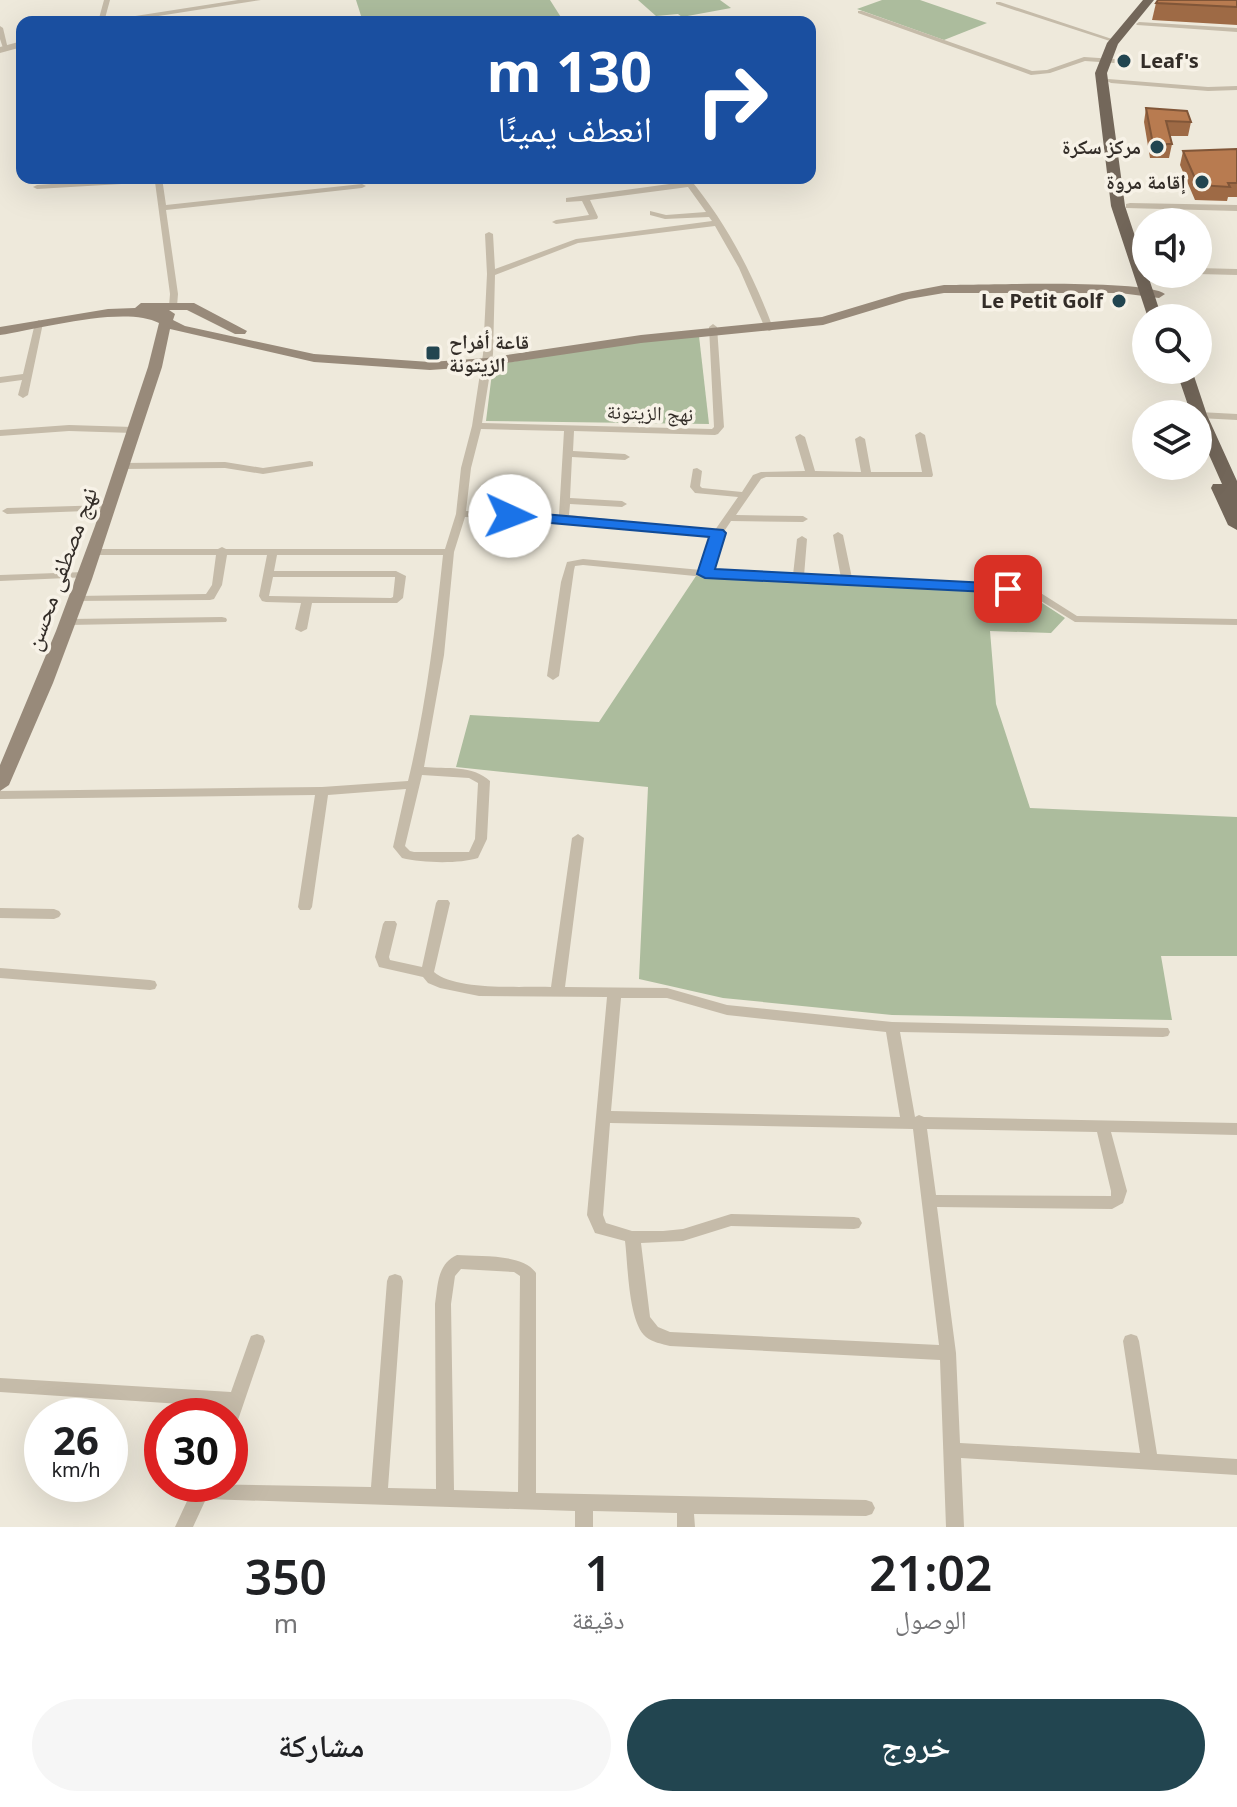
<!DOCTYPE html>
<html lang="ar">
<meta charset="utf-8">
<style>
:root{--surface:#fff;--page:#f6f6f6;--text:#202124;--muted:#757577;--accent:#224550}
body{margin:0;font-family:"Noto Sans","Noto Naskh Arabic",sans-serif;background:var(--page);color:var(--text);direction:rtl;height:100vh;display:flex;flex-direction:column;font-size:30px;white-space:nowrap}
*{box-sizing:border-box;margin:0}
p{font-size:26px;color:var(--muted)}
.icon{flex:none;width:44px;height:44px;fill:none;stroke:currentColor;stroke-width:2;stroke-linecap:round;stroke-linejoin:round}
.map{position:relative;height:1527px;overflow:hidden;direction:ltr}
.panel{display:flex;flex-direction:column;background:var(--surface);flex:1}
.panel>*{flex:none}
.banner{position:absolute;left:16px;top:16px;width:800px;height:168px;border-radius:16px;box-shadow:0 8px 32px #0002;direction:rtl;background:#1a4fa0;color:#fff;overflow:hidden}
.tools{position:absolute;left:1132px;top:208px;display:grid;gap:16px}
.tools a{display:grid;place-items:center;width:80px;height:80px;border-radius:50%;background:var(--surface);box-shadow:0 8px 32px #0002;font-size:40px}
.speed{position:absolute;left:24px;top:1398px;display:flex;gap:16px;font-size:40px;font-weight:700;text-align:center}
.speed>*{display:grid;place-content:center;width:104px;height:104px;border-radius:50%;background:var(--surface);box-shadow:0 8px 32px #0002;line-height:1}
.speed small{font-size:20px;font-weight:400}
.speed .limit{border:12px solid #d22;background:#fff;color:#111}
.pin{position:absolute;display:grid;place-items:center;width:68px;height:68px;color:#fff;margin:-34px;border-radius:16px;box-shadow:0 4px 12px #0006}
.me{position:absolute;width:88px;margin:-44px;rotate:92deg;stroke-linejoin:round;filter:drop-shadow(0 0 6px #0008)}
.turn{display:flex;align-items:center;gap:28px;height:168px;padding:0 32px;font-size:36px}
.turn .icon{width:104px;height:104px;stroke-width:2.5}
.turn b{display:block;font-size:56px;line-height:68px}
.eta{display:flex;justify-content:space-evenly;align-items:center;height:136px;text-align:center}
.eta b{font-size:48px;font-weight:600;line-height:56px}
.primary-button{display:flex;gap:16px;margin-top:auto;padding:16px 32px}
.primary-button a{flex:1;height:92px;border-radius:48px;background:var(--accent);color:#fff;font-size:32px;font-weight:600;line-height:92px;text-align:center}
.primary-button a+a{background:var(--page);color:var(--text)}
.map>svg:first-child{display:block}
.green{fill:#acbc9d}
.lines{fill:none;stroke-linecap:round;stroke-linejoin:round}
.minor{fill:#c5bba9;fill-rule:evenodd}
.tertiary{fill:#c5bba9;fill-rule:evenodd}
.secondary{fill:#988a7a;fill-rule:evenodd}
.primary{fill:#73675a;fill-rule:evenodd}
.wall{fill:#9e6a45}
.building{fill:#b87b50;stroke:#815638;stroke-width:2}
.route{fill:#1a73e8;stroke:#114b97;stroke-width:2}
.poi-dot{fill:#224550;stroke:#f7f2e7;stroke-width:3}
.labels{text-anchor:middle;stroke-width:7;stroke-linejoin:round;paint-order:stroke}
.far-poi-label{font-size:20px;font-weight:bold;fill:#332d28;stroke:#f7f2e7;text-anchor:end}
.far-street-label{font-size:20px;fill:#332d28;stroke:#f7f2e7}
.street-label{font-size:24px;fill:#332d28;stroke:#f7f2e7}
</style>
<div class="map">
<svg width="1237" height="1527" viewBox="0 0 1237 1527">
<rect width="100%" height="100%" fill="#eee9db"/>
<!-- green -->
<g class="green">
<path d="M356 0H550L564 22H363Z"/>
<path d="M638 0H720L731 8 682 17 678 14 656 16Z"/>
<path d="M882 0H920L987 23 944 40 857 9Z"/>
<path d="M699 336 709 424 486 421 493 365 622 343Z"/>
<path d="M696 576 1014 594 1039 601 1065 618 1051 633 990 631 996 704 1030 808 1237 817V956H1161L1172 1020 892 1015 723 998 639 979 648 787 456 767 470 715 599 722Z"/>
</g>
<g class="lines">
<!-- minor -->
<g class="minor">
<path d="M104 0H110L104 22H98Z"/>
<path d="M996 2H1000L1118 41 1113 42 996 4Z"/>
<path d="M858 11H862L1032 71 1047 70 1084 57 1114 59 1117 61 1114 63 1085 61 1050 73 1031 75 858 13Z"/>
<path d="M1139 22 1237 28V32L1137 25 1136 24Z"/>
<path d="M0 26 3 28 8 49 3 48 0 39Z"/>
<path d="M1108 79 1208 87 1237 86V90L1208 91 1111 83 1107 81Z"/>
<path d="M138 178H162L166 205 362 184 366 186 362 188 166 210 178 294 177 306 173 309 169 306 170 294 155 182 37 189 33 187 37 185Z"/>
<path d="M681 178H689C726 222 753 274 773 328L772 330 769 331 765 328 739 268 715 226 578 243 495 275 493 354 482 423 712 429 714 427 709 327 713 324 717 327 724 427 718 434 715 435 574 431 573 451 625 454 630 457 625 460 572 457 570 498 622 501 627 504 622 507 570 504 569 515 715 530 738 497 695 493 690 487 693 469 697 468 702 471 700 486 702 488 742 492 753 475 761 472 805 471 795 437 800 434 805 437 815 471 861 472 855 439 860 436 865 439 871 472H922L915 435 920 432 925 435 933 475 932 477H766L761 479 736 515 803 516 808 519 803 522 731 521 723 533 711 571 793 575 797 539 802 536 807 539 804 576 841 578 833 535 838 532 843 535 852 578 1008 586 1036 590 1077 616 1237 619V625L1075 622 1033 596 1008 592 705 577 583 565 575 566 574 570 559 676 553 680 547 676 561 582 567 562 583 559 701 570 712 536 564 521 465 517 454 552 444 655 424 767C446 769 473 765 490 781L487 839 478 858C459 864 422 863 402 858L393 847 406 789 328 795 312 907 310 910H300L298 907 315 795 0 799V791L322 787 408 781C426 707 435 631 443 555H277L274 571H396L406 576 403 598 397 603H312L307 629 301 632 295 629 301 603 266 602 262 601 259 596 267 555H227L222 585 214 599 210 600 72 601 71 599 72 597 76 596 206 594 212 585 216 555H92L87 552 92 549H218L222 547 226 549H445L456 514 461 468 472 426 483 354 487 274 485 234 489 232 493 234 495 269 576 239 712 221 709 217 665 219 650 215V211L666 215 706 212 688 187 590 200 598 217 597 219 556 224 552 222 556 220 589 215 582 201 566 202V198L684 182ZM481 429 564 431 559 515 466 511 471 468ZM273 577H395V578L393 597 391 598 269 596ZM422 775 469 778 478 783 475 839 469 852H414L410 851 405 846Z"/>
<path d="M1198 268 1237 269V275L1198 274Z"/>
<path d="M39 320 43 323 28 395 23 398 18 395 22 380 0 383V377L23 374 35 323Z"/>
<path d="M1199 412 1237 414V420L1199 418 1198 414H1195Z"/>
<path d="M69 425 133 427 138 430 133 433 69 431 0 436V430Z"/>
<path d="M310 461 313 462V466L263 474 225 468 122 469 117 466 122 463 225 462 263 468Z"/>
<path d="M109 505 114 508 113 510 7 514 2 511 7 508Z"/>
<path d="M85 572 89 573 90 575 89 577 0 581V575Z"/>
<path d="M222 617 226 618 227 620 226 622 69 625 64 622 69 619Z"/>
<path d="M578 834 584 838 565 987 667 988 727 1005 892 1022 1168 1028 1170 1032 1168 1036 1163 1037 900 1032 915 1117 919 1115 924 1117 1237 1123V1135L1111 1132 1127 1191 1123 1203 1112 1209 937 1207 956 1353 960 1443 1140 1453 1123 1341 1125 1336 1131 1334 1137 1336 1139 1341 1157 1454 1237 1459V1475L961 1458 964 1527H946L940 1360 670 1346C662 1344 652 1342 646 1337 628 1322 628 1264 625 1241L595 1233 587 1215 607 997 479 996 440 988 428 983 423 977 379 967 375 957 383 924 385 921H395L397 924 389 957 390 960 422 967 436 903 438 900H448L450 903 434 972C456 991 521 986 551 987L572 838ZM621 998H667L727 1015 886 1032 900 1117 611 1111ZM610 1123 913 1129 939 1345 670 1332 658 1327 650 1317 641 1243 683 1241 731 1226 854 1229 859 1228 862 1223 859 1218 854 1217 731 1214 683 1229 663 1231H632L606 1223 603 1215ZM927 1129 1097 1132 1111 1191V1196L936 1195Z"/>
<path d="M0 908 54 909 59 911 61 914 59 917 54 919 0 918Z"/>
<path d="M0 968 150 980 155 981 157 985 155 989 150 990 0 978Z"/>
<path d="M457 1255C479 1257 523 1253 536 1273V1493L866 1500 872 1502 875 1508 872 1514 866 1516 694 1514 695 1527H677V1513L593 1511V1527H575V1511L206 1499 193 1527H175L195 1484 371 1487 387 1281 389 1276 395 1274 401 1276 403 1281 388 1488 436 1489 435 1304C438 1285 437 1264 457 1255ZM461 1269 514 1272 520 1276 518 1492 454 1490 451 1304 455 1276Z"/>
<path d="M257 1334 263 1336 265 1341 238 1420 236 1425 230 1428V1416H223L226 1407 0 1392V1378L231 1392 249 1341 251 1336Z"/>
</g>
<!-- tertiary -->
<g class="tertiary">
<path d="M238 0H261L120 22H97Z"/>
<path d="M22 41V47L0 53V47Z"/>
<path d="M1130 203 1237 205V211L1126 208V204Z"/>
</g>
<!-- secondary -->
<path class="secondary" d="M944 285C980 285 1145 279 1165 294L1159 298 1120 293H944L909 299 823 325 641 343 487 366 430 370 314 362 170 329 162 367 92 579 53 683 9 785 0 791V765L56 631 95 526 148 367 159 323C125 305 39 329 0 335V327L108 309 135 308 141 303H194L247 331 245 334H235L187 310H169L175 314 173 320 185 326 314 354 430 362 487 358 641 335 822 317 902 293Z"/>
<!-- primary -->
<g class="primary">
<path d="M1143 0H1154L1118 44 1107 73 1125 206 1162 318H1148L1111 206 1095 73 1107 43Z"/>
<path d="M1176 370H1192L1207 415 1237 481V530L1228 525 1211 488 1213 484H1222L1198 430V414H1191Z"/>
</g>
</g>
<!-- wall -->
<g class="wall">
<path d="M1237 0V25L1152 20 1156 3Z"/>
<path d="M1146 108 1191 122 1188 136H1170L1172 144 1169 158H1150L1144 122Z"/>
<path d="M1237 149V197H1228L1227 201 1195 200 1180 165 1183 151Z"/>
</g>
<!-- building -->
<g class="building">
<path d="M1158 0H1237V7L1156 3Z"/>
<path d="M1146 108 1187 111 1191 122 1166 121 1172 144H1153Z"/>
<path d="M1237 149V183H1228L1230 187 1198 185 1183 151Z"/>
</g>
<!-- route -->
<path class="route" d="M510 511 723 530 726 533 715 569 1008 584 1016 589 1008 593 705 578 697 574 709 537 505 519V513Z"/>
<!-- markers -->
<g class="poi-dot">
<circle cx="1124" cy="61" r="8"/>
<circle cx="1157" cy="147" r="8"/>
<circle cx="1202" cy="182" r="8"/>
<circle cx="1119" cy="301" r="8"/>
<rect x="425" y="345" width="16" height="16" rx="4"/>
</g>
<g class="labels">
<!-- far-poi labels -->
<g class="far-poi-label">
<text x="1140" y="68" text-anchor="start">Leaf's</text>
<text x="1141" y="154">مركز سكرة</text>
<text x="1186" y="189">إقامة مروة</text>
<text x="1103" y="308">Le Petit Golf</text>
<text x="449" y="349" text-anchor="start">قاعة أفراح<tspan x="449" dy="23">الزيتونة</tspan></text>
</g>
<!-- far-street labels -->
<g class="far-street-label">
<text transform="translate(650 413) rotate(2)" y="7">نهج الزيتونة</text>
</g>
<!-- street labels -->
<g class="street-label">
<text transform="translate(61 569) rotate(-70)" y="8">نهج مصطفى محسن</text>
</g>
</g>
</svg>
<div class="tools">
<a><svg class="icon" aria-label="sound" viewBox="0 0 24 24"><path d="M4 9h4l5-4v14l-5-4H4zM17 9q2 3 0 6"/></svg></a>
<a><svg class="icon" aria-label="search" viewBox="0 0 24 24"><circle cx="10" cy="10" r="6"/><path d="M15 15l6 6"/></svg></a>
<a><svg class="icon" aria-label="layers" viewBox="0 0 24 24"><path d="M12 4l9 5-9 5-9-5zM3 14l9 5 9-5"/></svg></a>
</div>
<div class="speed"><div>26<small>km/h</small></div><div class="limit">30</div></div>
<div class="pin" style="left:1008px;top:589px;background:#d93025"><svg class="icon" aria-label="arrive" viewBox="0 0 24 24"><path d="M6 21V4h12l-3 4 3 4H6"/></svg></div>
<svg class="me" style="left:510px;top:516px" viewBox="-20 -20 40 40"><circle r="19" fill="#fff"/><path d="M0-13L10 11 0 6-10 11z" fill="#1a73e8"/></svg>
<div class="banner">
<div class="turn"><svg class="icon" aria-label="right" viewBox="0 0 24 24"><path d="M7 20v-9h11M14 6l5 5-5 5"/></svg><div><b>130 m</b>انعطف يمينًا</div></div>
</div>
</div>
<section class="panel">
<div class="eta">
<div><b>21:02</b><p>الوصول</p></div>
<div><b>1</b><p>دقيقة</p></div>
<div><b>350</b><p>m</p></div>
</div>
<div class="primary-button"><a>خروج</a><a>مشاركة</a></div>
</section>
